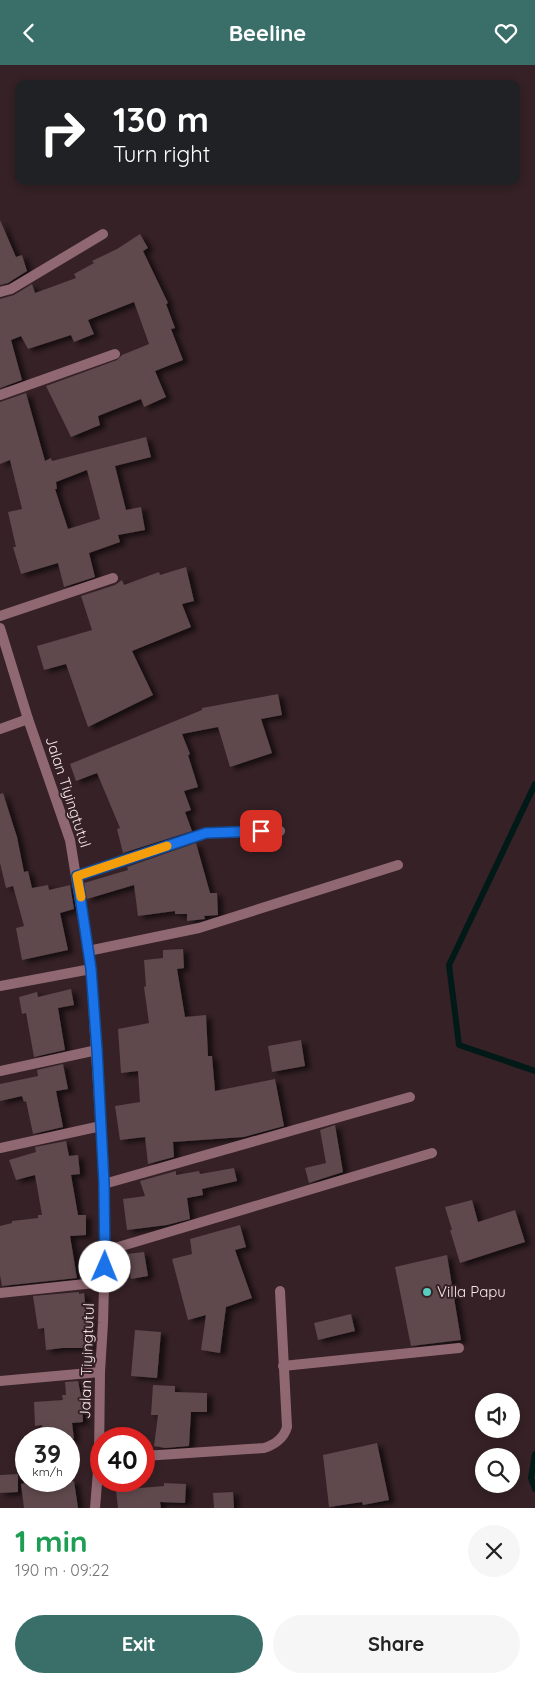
<!DOCTYPE html>
<meta charset="utf-8">
<style>
:root{--surface:#fff;--page:#f6f6f6;--text:#222;--muted:#767676;--accent:#3a6f69}
body{margin:0;font-family:Quicksand,sans-serif;background:var(--page);color:var(--text);height:100vh;display:flex;flex-direction:column;font-size:19px;white-space:nowrap}
*{box-sizing:border-box;margin:0}
p{font-size:16px;color:var(--muted)}
.icon{flex:none;width:28px;height:28px;fill:none;stroke:currentColor;stroke-width:2;stroke-linecap:round;stroke-linejoin:round}
.map{position:relative;height:1443px;overflow:hidden}
.sheet{display:flex;flex-direction:column;background:var(--surface);flex:1}
.sheet>*{flex:none}
.hud{position:absolute;left:15px;top:15px;width:505px;height:105px;border-radius:10px;box-shadow:0 2px 8px #0003;background:#202124;color:#fff;overflow:hidden}
.controls{position:absolute;left:475px;top:1328px;display:grid;gap:10px}
.controls a{display:grid;place-items:center;width:45px;height:45px;border-radius:50%;background:var(--surface);box-shadow:0 2px 8px #0003;font-size:25px}
.speed{position:absolute;left:15px;top:1362px;display:flex;gap:10px;font-size:25px;font-weight:700;text-align:center}
.speed>*{display:grid;place-content:center;width:65px;height:65px;border-radius:50%;background:var(--surface);box-shadow:0 2px 8px #0003;line-height:1}
.speed small{font-size:12px;font-weight:400}
.speed .limit{border:8px solid #d22;background:#fff;color:#111}
.pin{position:absolute;display:grid;place-items:center;width:42px;height:42px;color:#fff;margin:-21px;border-radius:10px;box-shadow:0 2px 8px #0006}
.me{position:absolute;width:55px;margin:-28px;rotate:1deg;stroke-linejoin:round;filter:drop-shadow(0 0 4px #0008)}
.turn{display:flex;align-items:center;gap:18px;height:105px;padding:0 15px;font-size:22px}
.turn .icon{width:65px;height:65px;stroke-width:2.5}
.turn b{display:block;font-size:35px;line-height:42px}
.round{display:grid;place-items:center;flex:none;width:52px;height:52px;border-radius:26px;background:var(--page)}
.overview{display:flex;align-items:center;justify-content:space-between;height:85px;padding:0 15px}
h1{font-size:30px;font-weight:800;line-height:38px;color:#1e9e55}
.primary-button{display:flex;gap:10px;margin-top:auto;padding:10px 15px}
.primary-button a{flex:1;height:58px;border-radius:30px;background:var(--accent);color:#fff;font-size:20px;font-weight:800;line-height:58px;text-align:center}
.primary-button a+a{background:var(--page);color:var(--text)}
header{display:flex;justify-content:space-between;align-items:center;height:65px;padding:0 15px;background:var(--accent);color:#fff;font-size:22px;font-weight:800}
.map>svg:first-child{display:block}
.lines{fill:none;stroke-linecap:round;stroke-linejoin:round}
.stream{stroke:#011a17;stroke-width:6}
.building{fill:#5e484d;fill-rule:evenodd;filter:url(#shadow)}
.minor{stroke:#906872;stroke-width:10}
.tertiary{stroke:#906872;stroke-width:10}
.route-casing{stroke:#114b97;stroke-width:12}
.route{stroke:#1a73e8;stroke-width:9}
.slow{stroke:#f59e0b;stroke-width:9}
.poi-dot{fill:#58cec0;stroke:#352126;stroke-width:2}
.labels{text-anchor:middle;stroke-width:4;stroke-linejoin:round;paint-order:stroke}
.street-label{font-size:15px;fill:#f6e8eb;stroke:#352126}
.poi-label{font-size:15px;fill:#f6e8eb;stroke:#352126;text-anchor:start}
</style>
<header><svg class="icon" aria-label="back" viewBox="0 0 24 24"><path d="M15 5l-7 7 7 7"/></svg>Beeline<svg class="icon" aria-label="heart" viewBox="0 0 24 24"><path d="M12 20l-8-8c-3-5 5-10 8-4 3-6 11-1 8 4z"/></svg></header>
<div class="map">
<svg width="535" height="1443" viewBox="0 0 535 1443">
<defs>
<filter id="shadow"><feDropShadow dx="5.5" dy="3" stdDeviation="2.5" flood-color="#0009"/></filter>
</defs>
<rect width="100%" height="100%" fill="#352126"/>
<g class="lines">
<!-- stream -->
<g class="stream">
<path d="M535 719 449 900 459 980 535 1006"/>
<path d="M535 1389 531 1413 535 1424"/>
</g>
</g>
<!-- building -->
<g class="building">
<path d="M0 155 16 192 22 190 27 206 8 218 0 220Z"/>
<path d="M140 169 148 183 143 186 168 238 166 239 175 263 171 264 183 295 155 306 166 332 144 342 141 334 98 351 100 360 71 372 46 321 117 295 122 290 149 279 134 237 88 255 94 269 74 277 71 270 28 284 21 271 11 275 22 315 0 323V234L14 230 32 219 35 228 76 213 74 209 94 198 92 196 117 184Z"/>
<path d="M26 328 45 396 51 393 52 396 146 372 151 392 115 401 126 445 141 442 145 465 118 470 120 477 89 488 95 512 64 522 58 498 21 509 13 482H16L8 447 22 444 10 395 0 399V337ZM87 405 100 454 68 464 55 424H57L56 417Z"/>
<path d="M186 502 194 536 182 539 191 562 132 586 153 630 88 662 66 599 44 605 37 581 92 565 81 531 115 520 122 515 124 520 159 507 160 510Z"/>
<path d="M278 629 282 650 261 654 272 688 230 702 218 662 182 669 190 689 188 690 198 722 184 726 191 745 185 747 192 766 123 788 117 764 120 763 97 708 76 716 70 699 202 645V643Z"/>
<path d="M3 728 17 772 24 807 28 806 32 823 48 820 49 825 70 820 74 844 60 848 68 885 22 895 16 863 24 861 13 821 6 823 0 798V729Z"/>
<path d="M196 778 210 828H217L218 850 204 851 205 854 187 856V849H175V846L138 851 134 820 87 834 84 818 128 805 127 802Z"/>
<path d="M183 884 184 903 177 904 185 952 206 950 208 991H212L215 1026 275 1014 284 1061 244 1072 173 1077 174 1092 148 1099 145 1072 120 1075 115 1041 140 1037 138 1006 121 1008 118 964 149 958 144 922 146 921 144 895 163 893V885Z"/>
<path d="M71 924 74 940 58 943 65 985 34 992 26 948 22 949 19 932 37 927 38 932Z"/>
<path d="M301 975 305 1001 272 1007 268 981Z"/>
<path d="M63 999 68 1024 56 1026 63 1062 33 1069 26 1036 24 1037 22 1031 0 1036V1019L38 1011 37 1005Z"/>
<path d="M335 1060 343 1107 309 1118 305 1103 326 1098 320 1065Z"/>
<path d="M66 1076 69 1091 78 1090 80 1109 71 1110 78 1150H86V1170L70 1171 77 1213 2 1221 0 1210V1161L12 1158V1156L38 1153V1150H42L35 1110 16 1115 9 1095 36 1087 35 1082Z"/>
<path d="M234 1103 237 1116 202 1124 203 1130 187 1133 190 1154 167 1160 127 1165 123 1134 145 1131 140 1116 176 1106V1110L199 1106 200 1109Z"/>
<path d="M472 1135 478 1157 515 1145 525 1177 460 1198 450 1165H452L445 1142Z"/>
<path d="M240 1160 246 1182 235 1185 252 1233 226 1242 220 1288 201 1285 206 1250 188 1255 172 1194 192 1189 190 1174Z"/>
<path d="M144 1187 148 1211 131 1214 127 1189Z"/>
<path d="M447 1190 461 1275 411 1281 395 1202Z"/>
<path d="M79 1227V1229L84 1228 87 1255H89V1283H62L46 1285 44 1263 38 1264 33 1231Z"/>
<path d="M351 1249 355 1266 318 1275 314 1258Z"/>
<path d="M135 1265 161 1267 157 1313 131 1311Z"/>
<path d="M78 1316 82 1336 83 1357 72 1358 74 1374H44L42 1360 35 1361 34 1337 63 1335 62 1330H66L65 1317Z"/>
<path d="M153 1320 175 1321V1327L207 1328V1347H191L189 1381 165 1383 154 1381 158 1350H151Z"/>
<path d="M377 1378 389 1435 363 1440 362 1437 329 1442 323 1390Z"/>
<path d="M18 1409V1427L0 1428V1410Z"/>
<path d="M37 1416H74L78 1443H24L21 1419Z"/>
<path d="M164 1418 186 1419 185 1438 160 1437 161 1443H118L116 1425 164 1421Z"/>
<path d="M233 1427 234 1443H214L213 1428Z"/>
</g>
<g class="lines">
<!-- minor -->
<g class="minor">
<path d="M0 227 11 224 103 169"/>
<path d="M0 330 115 289"/>
<path d="M0 551 113 513"/>
<path d="M0 664 28 654"/>
<path d="M77 811 206 768 280 766"/>
<path d="M88 886 199 863 398 800"/>
<path d="M0 921 91 904"/>
<path d="M0 1006 97 985"/>
<path d="M0 1083 101 1061"/>
<path d="M104 1119 410 1032"/>
<path d="M105 1186 432 1088"/>
<path d="M0 1228 104 1217"/>
<path d="M283 1301 459 1283"/>
<path d="M0 1316 100 1307"/>
<path d="M144 1391 264 1383C274 1380 284 1373 287 1362L280 1226"/>
</g>
<!-- tertiary -->
<path class="tertiary" d="M0 563 28 654 70 775 91 904 104 1119 105 1186 103 1258 100 1307 99 1394 95 1443"/>
</g>
<g class="lines">
<!-- route casing -->
<g class="route-casing">
<path id="route" d="M105 1202 104 1118 97 985 91 904 77 811 206 768 261 766"/>
</g>
<!-- route -->
<use href="#route" class="route"/>
<!-- slow -->
<path class="slow" d="M81 832 77 811 167 781"/>
</g>
<!-- markers -->
<circle class="poi-dot" cx="427" cy="1227" r="5"/>
<g class="labels">
<!-- street labels -->
<g class="street-label">
<text transform="translate(68 727) rotate(72)" y="5">Jalan Tiyingtutul</text>
<text transform="translate(87 1296) rotate(-88)" y="5">Jalan Tiyingtutul</text>
</g>
<!-- poi labels -->
<g class="poi-label">
<text x="437" y="1232">Villa Papu</text>
</g>
</g>
</svg>
<div class="controls">
<a><svg class="icon" aria-label="sound" viewBox="0 0 24 24"><path d="M4 9h4l5-4v14l-5-4H4zM17 9q2 3 0 6"/></svg></a>
<a><svg class="icon" aria-label="search" viewBox="0 0 24 24"><circle cx="10" cy="10" r="6"/><path d="M15 15l6 6"/></svg></a>
</div>
<div class="speed"><div>39<small>km/h</small></div><div class="limit">40</div></div>
<div class="pin" style="left:261px;top:766px;background:#d93025"><svg class="icon" aria-label="arrive" viewBox="0 0 24 24"><path d="M6 21V4h12l-3 4 3 4H6"/></svg></div>
<svg class="me" style="left:105px;top:1202px" viewBox="-20 -20 40 40"><circle r="19" fill="#fff"/><path d="M0-13L10 11 0 6-10 11z" fill="#1a73e8"/></svg>
<div class="hud">
<div class="turn"><svg class="icon" aria-label="right" viewBox="0 0 24 24"><path d="M7 20v-9h11M14 6l5 5-5 5"/></svg><div><b>130 m</b>Turn right</div></div>
</div>
</div>
<section class="sheet">
<div class="overview"><div><h1>1 min</h1><p>190 m · 09:22</p></div><a class="round"><svg class="icon" aria-label="close" viewBox="0 0 24 24"><path d="M6 6l12 12M18 6L6 18"/></svg></a></div>
<div class="primary-button"><a>Exit</a><a>Share</a></div>
</section>
